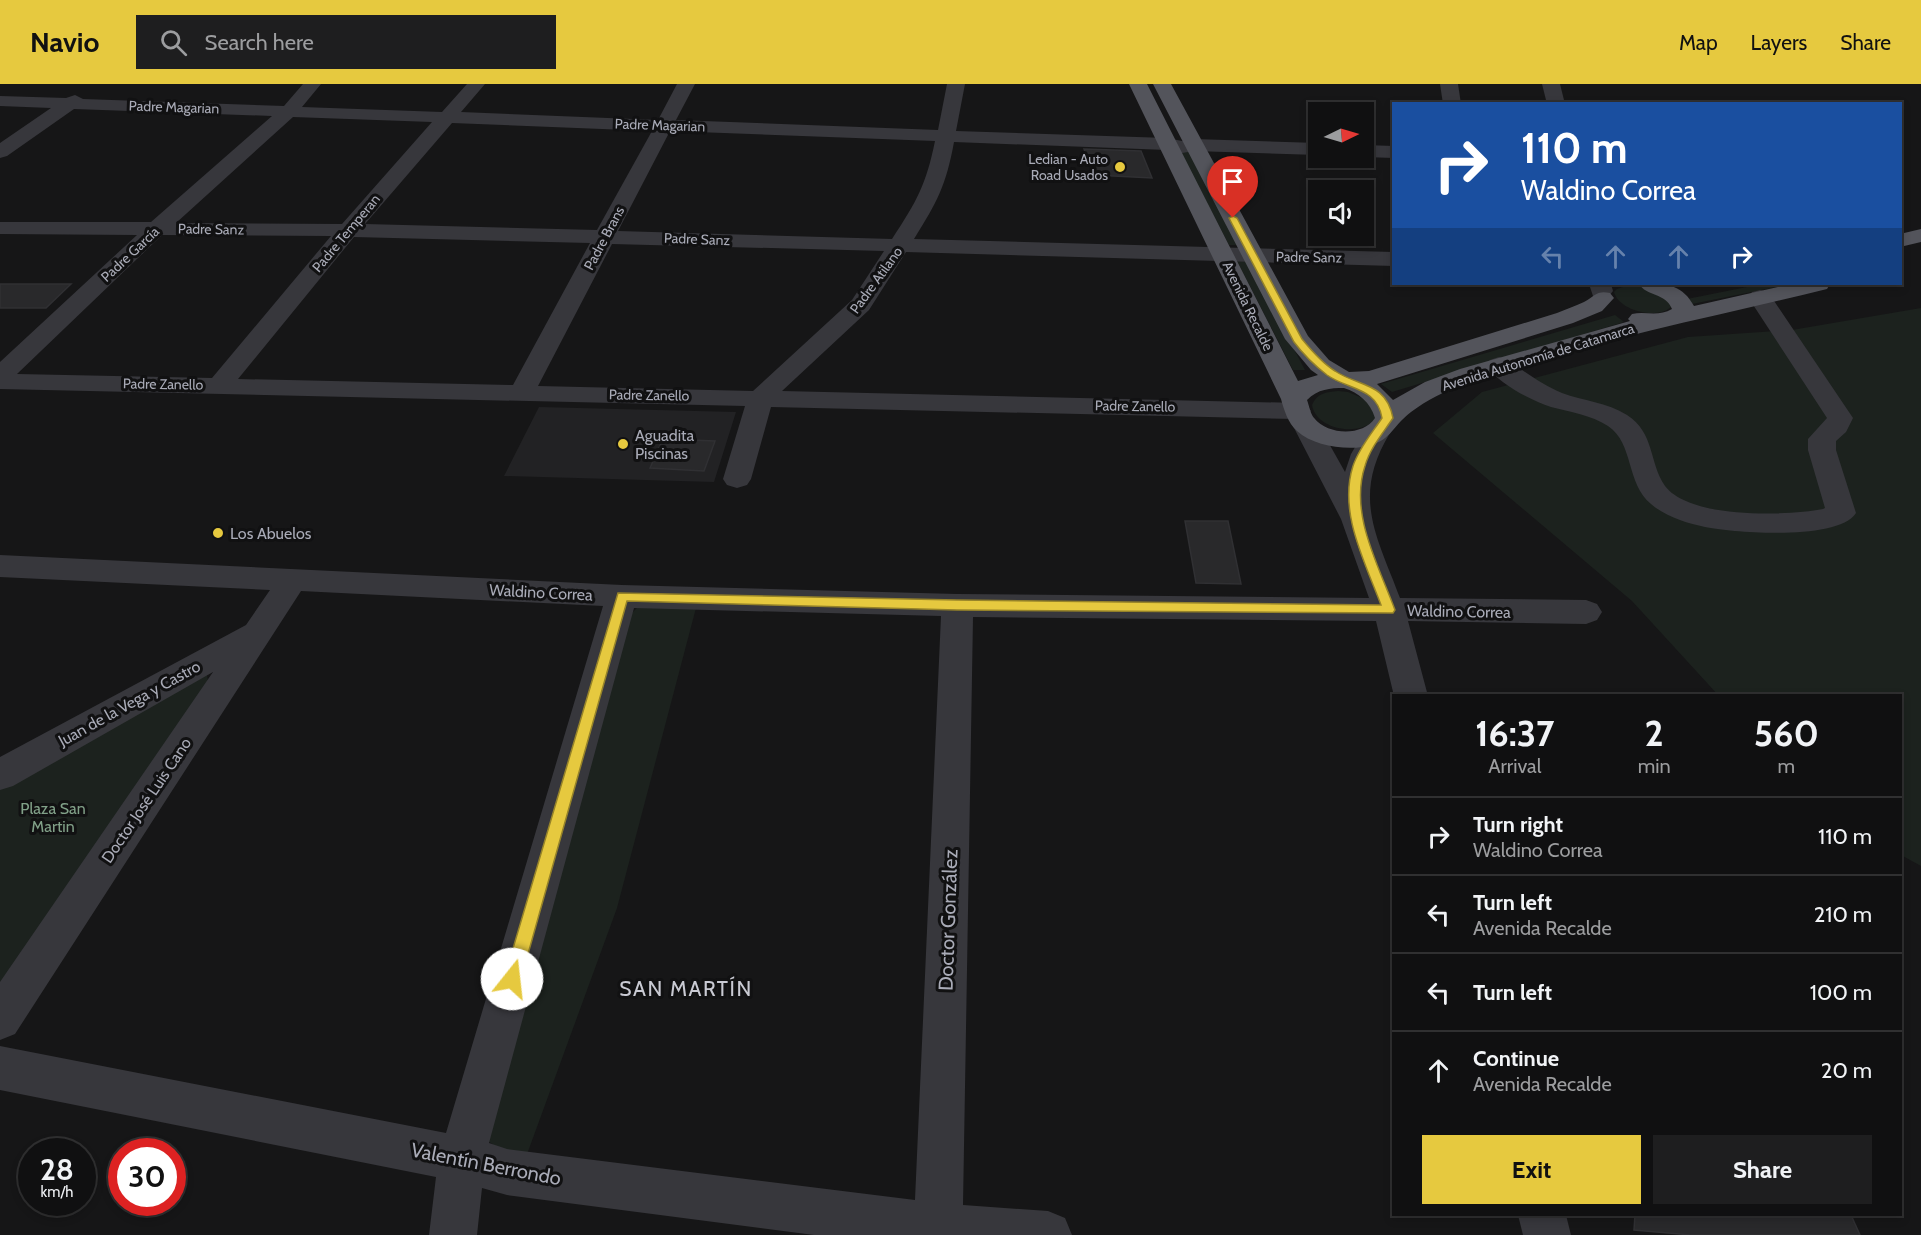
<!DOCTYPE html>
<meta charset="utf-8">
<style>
:root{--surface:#101011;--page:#1e1e1f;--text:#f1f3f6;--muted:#9c9d9f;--line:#303031;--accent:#e6c93f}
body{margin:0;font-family:Cabin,sans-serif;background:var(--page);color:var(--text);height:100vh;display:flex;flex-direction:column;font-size:22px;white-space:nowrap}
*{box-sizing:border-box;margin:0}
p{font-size:20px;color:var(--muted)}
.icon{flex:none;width:33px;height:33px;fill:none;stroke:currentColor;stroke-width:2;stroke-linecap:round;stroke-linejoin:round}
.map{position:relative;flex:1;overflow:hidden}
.details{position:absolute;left:1392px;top:610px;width:510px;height:522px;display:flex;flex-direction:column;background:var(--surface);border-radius:0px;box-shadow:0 3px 9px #0003,0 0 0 2px var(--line)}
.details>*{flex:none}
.banner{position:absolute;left:1392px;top:18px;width:510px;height:183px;border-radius:0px;box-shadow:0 3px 9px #0003,0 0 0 2px var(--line);background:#1a4fa0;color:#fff;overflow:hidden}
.needle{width:39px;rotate:85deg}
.buttons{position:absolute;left:1308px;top:18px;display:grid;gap:12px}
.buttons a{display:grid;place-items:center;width:66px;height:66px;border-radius:0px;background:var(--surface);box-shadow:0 3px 9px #0003,0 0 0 2px var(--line);font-size:30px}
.speed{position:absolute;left:18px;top:1054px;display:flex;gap:12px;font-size:30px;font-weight:700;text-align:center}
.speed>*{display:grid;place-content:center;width:78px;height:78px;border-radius:50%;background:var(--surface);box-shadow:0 3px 9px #0003,0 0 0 2px var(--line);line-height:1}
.speed small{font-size:15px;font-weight:400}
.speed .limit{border:9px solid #d22;background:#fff;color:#111}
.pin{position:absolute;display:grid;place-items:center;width:51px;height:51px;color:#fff;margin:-62px -26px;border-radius:50% 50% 50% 0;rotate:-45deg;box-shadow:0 0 6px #0007}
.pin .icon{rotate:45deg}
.me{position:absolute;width:66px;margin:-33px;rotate:16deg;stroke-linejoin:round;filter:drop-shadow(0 0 4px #0008)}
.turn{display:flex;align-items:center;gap:21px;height:126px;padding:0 30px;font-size:27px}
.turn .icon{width:78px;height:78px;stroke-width:2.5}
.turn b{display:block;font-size:42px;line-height:51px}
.lanes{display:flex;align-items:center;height:57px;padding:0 30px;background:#0003;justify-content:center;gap:30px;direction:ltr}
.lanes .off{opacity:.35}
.eta{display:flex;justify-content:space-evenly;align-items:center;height:102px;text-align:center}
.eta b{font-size:36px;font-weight:700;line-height:42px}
.action{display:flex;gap:12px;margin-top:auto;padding:12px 30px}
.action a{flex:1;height:69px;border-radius:0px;background:var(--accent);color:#111;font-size:24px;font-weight:700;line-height:69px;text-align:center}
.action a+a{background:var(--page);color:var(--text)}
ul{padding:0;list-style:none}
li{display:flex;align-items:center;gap:18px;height:78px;padding:0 30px;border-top:2px solid var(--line)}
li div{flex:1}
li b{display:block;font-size:22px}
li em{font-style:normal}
header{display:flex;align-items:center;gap:36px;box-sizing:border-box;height:84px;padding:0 30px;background:var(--accent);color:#111}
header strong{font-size:28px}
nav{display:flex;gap:33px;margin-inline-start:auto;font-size:21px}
.search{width:420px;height:54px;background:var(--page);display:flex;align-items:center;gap:15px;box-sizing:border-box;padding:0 21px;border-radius:0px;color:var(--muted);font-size:22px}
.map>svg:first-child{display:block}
.built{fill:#222224}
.green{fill:#1c221e}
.building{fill:#29292b;stroke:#303033;stroke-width:1.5}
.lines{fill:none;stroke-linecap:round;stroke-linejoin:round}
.minor{fill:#37373c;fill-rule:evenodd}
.major{fill:#53545b;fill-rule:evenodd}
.route{fill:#e6c93f;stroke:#968329;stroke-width:1.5}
.poi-dot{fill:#e6c93f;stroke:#111112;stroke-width:2}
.labels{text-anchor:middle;stroke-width:6;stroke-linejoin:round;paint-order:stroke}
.far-street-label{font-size:14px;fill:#a9abb7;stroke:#111112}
.far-poi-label{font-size:14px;fill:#a9abb7;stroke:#111112;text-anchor:end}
.poi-label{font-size:16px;fill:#a9abb7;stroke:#111112;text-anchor:start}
.street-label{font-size:16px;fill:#a9abb7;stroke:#111112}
.park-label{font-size:16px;fill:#81a088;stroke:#111112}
.near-street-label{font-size:20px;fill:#a9abb7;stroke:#111112}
.near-neighbourhood-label{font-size:21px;letter-spacing:1.5px;fill:#c9cad3;stroke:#111112}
</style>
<header>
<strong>Navio</strong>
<div class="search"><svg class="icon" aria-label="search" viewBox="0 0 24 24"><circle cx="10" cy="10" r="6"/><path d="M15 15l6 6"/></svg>Search here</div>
<nav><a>Map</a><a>Layers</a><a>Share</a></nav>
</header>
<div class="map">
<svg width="1921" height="1151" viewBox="0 0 1921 1151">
<rect width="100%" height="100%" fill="#161617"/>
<!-- built -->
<path class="built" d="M539 323 736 328 714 398 504 392Z"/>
<!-- green -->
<g class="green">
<path d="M1180 67H1189L1238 161H1229Z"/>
<path d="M1237 177 1248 178 1305 286H1293Z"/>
<path d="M1762 200H1791L1692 220 1687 215Z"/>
<path d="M1629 201 1646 203 1671 218V223C1657 236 1619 227 1614 208L1617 205Z"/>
<path d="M1921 224V782L1901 771 1900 612H1719L1632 517 1433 349 1482 308 1688 253 1792 246Z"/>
<path d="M1615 231 1624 238 1392 308 1381 300Z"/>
<path d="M1338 307 1348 308 1367 316 1376 334C1361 354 1316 346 1312 321 1317 309 1326 308 1338 307Z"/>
<path d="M649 521 696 524 617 824 526 1073 498 1064 488 1057 630 531 637 524Z"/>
<path d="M207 591 208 598 0 908V702Z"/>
</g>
<!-- building -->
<g class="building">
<path d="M1084 65 1141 67 1152 94 1094 91Z"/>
<path d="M0 200H71L46 224H0Z"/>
<path d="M663 355 715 357 704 387 650 384Z"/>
<path d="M1185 437H1228L1241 500 1196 499Z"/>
<path d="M1635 1131H1851L1860 1151H1691L1634 1146Z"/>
</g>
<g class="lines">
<!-- minor -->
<g class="minor">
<path d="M303 0H321L302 23 442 28 467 0H485L461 28 658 36 677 0H695L676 36 938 46 947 0H965L956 47 1167 54 1182 57 1194 55 1318 59V71L1194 67 1182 69 1167 66 954 58C946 102 937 118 914 155L1394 168V182L906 168 869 226 782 307 1298 319 1307 321 1311 327 1307 332 1314 334 1318 340 1345 388 1351 370 1367 343 1377 341 1387 343 1390 349C1351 413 1377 452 1400 514L1586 516 1597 520 1602 528 1597 536 1586 540 1408 537 1428 612H1394L1376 537 973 533 963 1121 1048 1127 1065 1134 1072 1151H814L507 1111 482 1104 477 1151H429L436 1093 0 1006V962L446 1049 603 522 301 507 15 950 0 956V898L213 588 13 702 0 706V673L246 541 270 506 0 493V471L622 501 957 510 1369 514 1341 435 1292 340 1295 335 771 323 751 395 747 401 737 404 727 401 723 395 745 322 0 305V278L137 151 0 150V138H151L272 32 74 25 7 72 0 74V59L51 24 0 22V12L66 14 75 11 83 15 284 22ZM293 33 432 38 342 140 176 139ZM452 39 652 47 597 146 365 140ZM670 47 935 57C926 101 917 117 892 155L618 147ZM162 151 331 152 212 294 17 290ZM354 153 590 159 513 301 238 295ZM612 160 884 167 852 216 753 307 538 302ZM634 524 941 532 915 1116 507 1065 489 1059Z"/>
<path d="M1440 0H1458L1461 20H1443Z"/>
<path d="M1542 0H1560L1565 20H1547Z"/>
<path d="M1364 61 1394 62V74L1364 73Z"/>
<path d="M1589 200H1611L1613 207 1609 212 1601 214 1593 212Z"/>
<path d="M1760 206 1768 208 1853 334 1846 348 1836 357V366L1856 429C1838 457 1735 449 1705 443 1687 439 1666 433 1651 420 1626 400 1634 359 1608 342 1591 331 1570 328 1551 323 1530 316 1499 300 1486 281L1490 276 1499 273 1508 276C1525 288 1542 301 1562 309 1583 317 1607 318 1627 331 1655 349 1649 379 1665 402 1690 435 1786 432 1823 425L1825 424 1808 366V355L1827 334 1748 213 1752 208Z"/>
<path d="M1518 1131H1566L1571 1151H1523Z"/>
</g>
<!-- major -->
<g class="major">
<path d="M1129 0H1147L1298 297 1318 291 1311 286 1285 255 1153 0H1171L1308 252 1329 276 1349 288 1369 287 1557 229C1566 225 1576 222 1584 218 1595 212 1597 206 1610 209L1614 214 1602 227 1573 239 1377 300 1393 316 1425 298 1460 285 1630 237 1628 235 1632 230C1645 227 1659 233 1672 225 1666 209 1646 212 1639 200 1663 200 1681 198 1694 222L1791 200H1830L1827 205C1706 235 1582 258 1463 301 1445 307 1427 316 1411 328 1390 344 1392 358 1362 363 1342 366 1312 361 1297 347 1288 339 1284 326 1281 315ZM1344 304C1359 309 1370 318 1375 334 1363 352 1329 352 1314 334 1310 329 1309 321 1307 316 1318 305 1330 304 1344 304Z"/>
<path d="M1921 145V158L1900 163V150Z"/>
</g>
</g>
<!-- route -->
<path class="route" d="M1233 132 1237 134 1302 255C1311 266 1322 279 1335 287 1359 303 1386 298 1393 334 1383 349 1370 364 1365 382 1349 430 1379 482 1395 526L1393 529 957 526 627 517 521 895 518 901 512 903 506 901 504 895 618 509 957 516 1381 521C1365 478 1338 428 1353 382 1359 364 1372 349 1382 334 1377 303 1348 306 1327 291 1314 281 1303 270 1294 258L1229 134Z"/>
<!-- markers -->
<g class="poi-dot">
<circle cx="1120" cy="83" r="6"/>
<circle cx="623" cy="360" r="6"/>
<circle cx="218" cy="449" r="6"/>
</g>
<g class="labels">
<!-- far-street labels -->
<g class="far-street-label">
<text transform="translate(174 23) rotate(2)" y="5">Padre Magarian</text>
<text transform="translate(660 41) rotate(2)" y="5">Padre Magarian</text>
<text transform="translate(211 145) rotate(1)" y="5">Padre Sanz</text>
<text transform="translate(346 149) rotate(-50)" y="5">Padre Temperan</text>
<text transform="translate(604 154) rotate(-62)" y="5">Padre Brans</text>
<text transform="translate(697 155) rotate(2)" y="5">Padre Sanz</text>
<text transform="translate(130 170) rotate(-43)" y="5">Padre García</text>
<text transform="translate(1309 173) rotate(1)" y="5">Padre Sanz</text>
<text transform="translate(876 196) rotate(-54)" y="5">Padre Atilano</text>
<text transform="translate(1248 222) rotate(64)" y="5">Avenida Recalde</text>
<text transform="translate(1538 273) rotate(-17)" y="5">Avenida Autonomía de Catamarca</text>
<text transform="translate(163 300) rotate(1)" y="5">Padre Zanello</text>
<text transform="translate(649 311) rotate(1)" y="5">Padre Zanello</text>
<text transform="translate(1135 322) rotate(1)" y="5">Padre Zanello</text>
</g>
<!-- far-poi labels -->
<g class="far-poi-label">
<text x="1108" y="80">Ledian - Auto<tspan x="1108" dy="16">Road Usados</tspan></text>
</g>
<!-- poi labels -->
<g class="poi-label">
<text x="635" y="357">Aguadita<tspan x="635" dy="18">Piscinas</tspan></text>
<text x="230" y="455">Los Abuelos</text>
</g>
<!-- street labels -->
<g class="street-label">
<text transform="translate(541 508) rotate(3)" y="6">Waldino Correa</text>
<text transform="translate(1459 527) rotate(1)" y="6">Waldino Correa</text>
<text transform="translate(129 619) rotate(-29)" y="6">Juan de la Vega y Castro</text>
<text transform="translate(146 716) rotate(-56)" y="6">Doctor José Luis Cano</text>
</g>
<!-- park labels -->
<g class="park-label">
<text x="53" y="730">Plaza San<tspan x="53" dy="18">Martin</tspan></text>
</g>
<!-- near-street labels -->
<g class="near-street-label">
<text transform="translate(948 836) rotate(-88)" y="7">Doctor González</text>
<text transform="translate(486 1080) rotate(11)" y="7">Valentín Berrondo</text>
</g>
<!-- near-neighbourhood labels -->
<g class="near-neighbourhood-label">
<text x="686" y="912">SAN MARTÍN</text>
</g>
</g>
</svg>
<div class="buttons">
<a><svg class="needle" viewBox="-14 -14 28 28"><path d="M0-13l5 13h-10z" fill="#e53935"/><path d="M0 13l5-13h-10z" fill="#9c9d9f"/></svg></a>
<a><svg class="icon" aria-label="sound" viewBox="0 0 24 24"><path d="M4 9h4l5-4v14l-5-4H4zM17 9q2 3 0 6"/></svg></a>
</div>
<div class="speed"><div>28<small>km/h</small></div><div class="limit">30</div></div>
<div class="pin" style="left:1233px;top:134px;background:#d93025"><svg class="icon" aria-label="arrive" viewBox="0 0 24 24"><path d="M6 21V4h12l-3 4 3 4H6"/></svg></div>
<svg class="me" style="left:512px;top:895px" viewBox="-20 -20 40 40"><circle r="19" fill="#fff"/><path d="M0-13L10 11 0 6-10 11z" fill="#e6c93f"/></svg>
<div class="banner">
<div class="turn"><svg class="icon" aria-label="right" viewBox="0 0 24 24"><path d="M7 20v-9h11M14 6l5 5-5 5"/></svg><div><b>110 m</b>Waldino Correa</div></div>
<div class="lanes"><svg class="icon off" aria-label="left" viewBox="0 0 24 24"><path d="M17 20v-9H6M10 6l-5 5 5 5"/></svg><svg class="icon off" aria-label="ahead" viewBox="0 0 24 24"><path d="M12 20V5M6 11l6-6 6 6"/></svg><svg class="icon off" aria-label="ahead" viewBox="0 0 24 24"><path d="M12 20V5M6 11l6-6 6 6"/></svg><svg class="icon" aria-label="right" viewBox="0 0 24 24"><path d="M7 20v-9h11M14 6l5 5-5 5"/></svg></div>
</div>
<section class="details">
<div class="eta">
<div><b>16:37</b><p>Arrival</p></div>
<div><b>2</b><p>min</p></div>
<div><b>560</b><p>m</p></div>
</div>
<ul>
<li><svg class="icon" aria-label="right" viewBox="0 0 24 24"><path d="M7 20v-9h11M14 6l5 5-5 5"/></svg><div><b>Turn right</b><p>Waldino Correa</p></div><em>110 m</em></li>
<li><svg class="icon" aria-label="left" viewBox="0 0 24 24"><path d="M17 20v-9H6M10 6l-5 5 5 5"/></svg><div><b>Turn left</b><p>Avenida Recalde</p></div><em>210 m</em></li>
<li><svg class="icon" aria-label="left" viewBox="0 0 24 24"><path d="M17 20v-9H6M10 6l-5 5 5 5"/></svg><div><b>Turn left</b></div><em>100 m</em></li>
<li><svg class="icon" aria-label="ahead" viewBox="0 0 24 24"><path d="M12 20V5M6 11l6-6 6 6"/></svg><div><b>Continue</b><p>Avenida Recalde</p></div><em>20 m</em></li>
</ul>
<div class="action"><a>Exit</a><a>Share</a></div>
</section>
</div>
